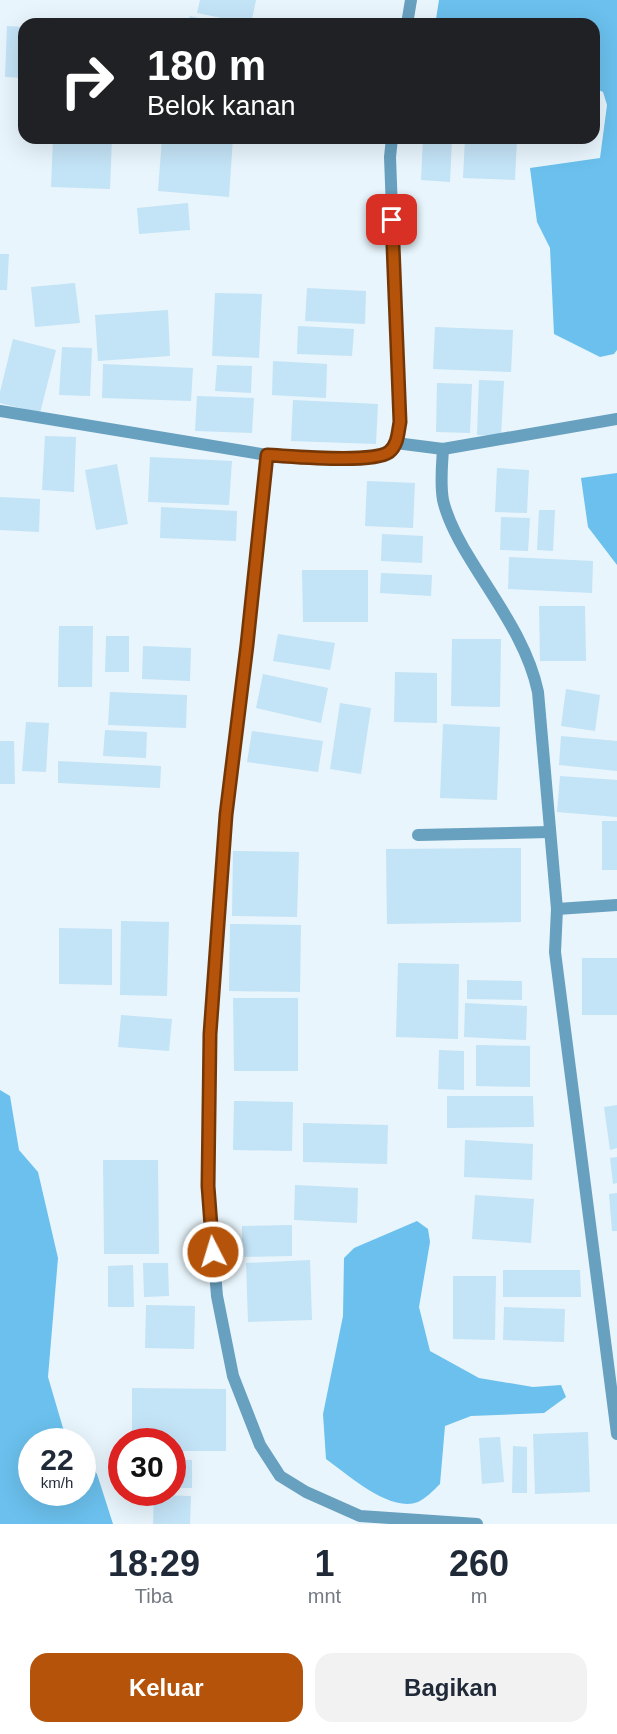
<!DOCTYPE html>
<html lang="id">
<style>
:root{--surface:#fff;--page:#f2f2f3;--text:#1f2937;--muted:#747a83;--accent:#b45309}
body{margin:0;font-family:Arial,sans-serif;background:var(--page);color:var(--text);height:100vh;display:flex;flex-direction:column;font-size:22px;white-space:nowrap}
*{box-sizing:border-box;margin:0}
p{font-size:20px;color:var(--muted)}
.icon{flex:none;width:33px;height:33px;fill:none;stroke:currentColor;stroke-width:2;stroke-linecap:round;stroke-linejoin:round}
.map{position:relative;height:1524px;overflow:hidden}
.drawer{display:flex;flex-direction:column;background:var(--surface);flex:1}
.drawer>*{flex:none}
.guide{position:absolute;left:18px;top:18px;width:582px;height:126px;border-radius:18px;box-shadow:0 6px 24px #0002;background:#202124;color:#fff;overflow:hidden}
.speed{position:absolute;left:18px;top:1428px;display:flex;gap:12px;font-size:30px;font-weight:700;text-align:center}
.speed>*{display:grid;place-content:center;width:78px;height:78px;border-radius:50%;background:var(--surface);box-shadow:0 6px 24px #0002;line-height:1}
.speed small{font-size:15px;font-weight:400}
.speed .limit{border:9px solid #d22;background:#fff;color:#111}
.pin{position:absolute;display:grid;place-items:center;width:51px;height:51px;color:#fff;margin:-26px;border-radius:12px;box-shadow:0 3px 9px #0006}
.me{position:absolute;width:66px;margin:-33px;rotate:355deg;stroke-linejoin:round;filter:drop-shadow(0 0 4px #0008)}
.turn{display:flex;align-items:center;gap:21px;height:126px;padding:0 30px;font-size:27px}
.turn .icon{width:78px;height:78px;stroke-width:2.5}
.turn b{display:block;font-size:42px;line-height:51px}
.eta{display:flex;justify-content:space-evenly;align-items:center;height:102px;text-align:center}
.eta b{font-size:36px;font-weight:800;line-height:42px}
.action{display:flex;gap:12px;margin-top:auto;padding:12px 30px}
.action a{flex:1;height:69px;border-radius:18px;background:var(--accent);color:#fff;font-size:24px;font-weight:800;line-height:69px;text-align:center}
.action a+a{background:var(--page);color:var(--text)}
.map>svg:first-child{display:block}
.forest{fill:#6bc0ed}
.building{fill:#c3e3f6}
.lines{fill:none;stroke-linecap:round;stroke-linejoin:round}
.minor{stroke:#68a0bf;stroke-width:12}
.route-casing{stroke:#753606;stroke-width:15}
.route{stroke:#b45309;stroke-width:10}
</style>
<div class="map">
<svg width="617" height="1524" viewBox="0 0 617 1524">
<rect width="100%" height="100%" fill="#e8f5fc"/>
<!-- forest -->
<g class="forest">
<path d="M439 0H617V350L614 354 600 357 554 334 550 248 537 222 530 168 600 158 607 105 603 92 594 88V24H438L436 19Z"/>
<path d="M617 473V565L588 527 581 478Z"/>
<path d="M0 1090 10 1096 19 1150 38 1172 58 1258 48 1377 63 1428 73 1441 32 1442V1492H82L83 1455 97 1474 113 1524H0Z"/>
<path d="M417 1221 428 1229 430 1242 419 1307 430 1351 479 1378 533 1387 561 1385 566 1397 544 1413 471 1416 445 1426 440 1484C434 1490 425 1499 418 1502 390 1513 347 1474 326 1459L323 1414 343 1316 344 1258 354 1248Z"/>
</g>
<!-- building -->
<g class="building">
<path d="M200 0H256L251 24 197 13Z"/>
<path d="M190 16 222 23V24H188Z"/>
<path d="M319 18 341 23V24H317Z"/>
<path d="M7 26 24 27V78L5 77Z"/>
<path d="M53 138H112L110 189 51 187Z"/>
<path d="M162 138H233L229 197 158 191Z"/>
<path d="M423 138H452L450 182 421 180Z"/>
<path d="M465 138H517L515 180 463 178Z"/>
<path d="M188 203 190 230 139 234 137 208Z"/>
<path d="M0 254H9L7 290H0Z"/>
<path d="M75 283 80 323 35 327 31 287Z"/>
<path d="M307 288 366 291 365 324 305 321Z"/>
<path d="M215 293 262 294 259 358 212 356Z"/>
<path d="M168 310 170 356 98 361 95 315Z"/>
<path d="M298 326 354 329 352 356 297 354Z"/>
<path d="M435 327 513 330 511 372 433 369Z"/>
<path d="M13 339 56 350 40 413 0 403V392Z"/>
<path d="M62 347 92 348 90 396 59 395Z"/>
<path d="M273 361 327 364 326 398 272 395Z"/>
<path d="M103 364 193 368 191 401 102 398Z"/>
<path d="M217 365 252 366 251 393 215 391Z"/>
<path d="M479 380 504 381 501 436 477 435Z"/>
<path d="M437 383 472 384 470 433 436 432Z"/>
<path d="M197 396 254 398 252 433 195 431Z"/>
<path d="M293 400 378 404 376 444 291 441Z"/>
<path d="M45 436 76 437 74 492 42 490Z"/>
<path d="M150 457 232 461 229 505 148 502Z"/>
<path d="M117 464 128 524 96 530 85 470Z"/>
<path d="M497 468 529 470 527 513 495 512Z"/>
<path d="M367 481 415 483 413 528 365 526Z"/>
<path d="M0 497 40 499 39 532 0 530Z"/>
<path d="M161 507 237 511 236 541 160 538Z"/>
<path d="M539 510H555L553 551 537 550Z"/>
<path d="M501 517 530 518 528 551 500 550Z"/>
<path d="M382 534 423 536 422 563 381 561Z"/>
<path d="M509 557 593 561 592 593 508 589Z"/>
<path d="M302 570H368V622H303Z"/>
<path d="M381 573 432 575 431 596 380 593Z"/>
<path d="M539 606H585L586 661H540Z"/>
<path d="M59 626H93L92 687H58Z"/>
<path d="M278 634 335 643 330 670 273 661Z"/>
<path d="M106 636H129V672H105Z"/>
<path d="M452 639H501L500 707 451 706Z"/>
<path d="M143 646 191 648 190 681 142 679Z"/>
<path d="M395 672 437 673V723L394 722Z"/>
<path d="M263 674 328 688 321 723 256 708Z"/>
<path d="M566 689 600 695 595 731 561 726Z"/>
<path d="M110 692 187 695 186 728 108 725Z"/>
<path d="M340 703 371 708 361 774 330 769Z"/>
<path d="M26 722 49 723 46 772 22 771Z"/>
<path d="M443 724 500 727 497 800 440 798Z"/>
<path d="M105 730 147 732 146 758 103 756Z"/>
<path d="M252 731 323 741 318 772 247 762Z"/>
<path d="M561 736 617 741V771L559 765Z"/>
<path d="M0 741H14L15 784H0Z"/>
<path d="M58 761 161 766 160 788 58 783Z"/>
<path d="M560 776 617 780V817L557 812Z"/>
<rect x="602" y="821" width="15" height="49"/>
<path d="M521 848V922L387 924 386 849Z"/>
<path d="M233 851 299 852 297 917 232 916Z"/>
<path d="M121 921 169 922 167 996 120 995Z"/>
<path d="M230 924 301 925 300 992 229 991Z"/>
<path d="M59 928 112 929V985L59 984Z"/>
<rect x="582" y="958" width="35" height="57"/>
<path d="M398 963 459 964 458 1039 396 1037Z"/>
<path d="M467 980 522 981V1000L467 999Z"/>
<path d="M233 998H298V1071H234Z"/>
<path d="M465 1003 527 1006 526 1040 464 1037Z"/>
<path d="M121 1015 172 1019 169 1051 118 1047Z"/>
<path d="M476 1045 530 1046V1087L476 1086Z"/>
<path d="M439 1050 464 1051V1090L438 1089Z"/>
<path d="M447 1096H533L534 1127 447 1128Z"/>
<path d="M234 1101 293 1102 292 1151 233 1150Z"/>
<path d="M617 1105V1148L610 1150 604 1107Z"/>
<path d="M303 1123 388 1125 387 1164 303 1162Z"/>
<path d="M465 1140 533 1144 532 1180 464 1177Z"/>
<path d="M617 1157V1183L613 1184 610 1158Z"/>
<path d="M103 1160H158L159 1254H104Z"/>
<path d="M295 1185 358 1188 357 1223 294 1220Z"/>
<path d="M617 1193V1231H612L609 1194Z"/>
<path d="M475 1195 534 1199 531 1243 472 1239Z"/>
<path d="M292 1225V1256L242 1257V1226Z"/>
<path d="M310 1260 312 1320 248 1322 246 1263Z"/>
<path d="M143 1263H168L169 1296 144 1297Z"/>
<path d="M133 1265 134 1307H108V1266Z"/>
<path d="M503 1270H580L581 1297H503Z"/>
<path d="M453 1276H496L495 1340 453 1339Z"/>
<path d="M146 1305 195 1306 194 1349 145 1348Z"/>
<path d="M504 1307 565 1309 564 1342 503 1340Z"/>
<path d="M132 1388 226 1389V1451H172V1442H132Z"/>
<path d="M588 1432 590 1492 535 1494 533 1434Z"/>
<path d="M500 1437 504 1482 482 1484 479 1438Z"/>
<path d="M513 1446 527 1447V1493H512Z"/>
<rect x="172" y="1460" width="20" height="28"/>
<path d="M154 1495 191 1496 190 1524H153Z"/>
</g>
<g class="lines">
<!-- minor -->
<g class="minor">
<path d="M407 24 411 0"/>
<path d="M392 138 390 157 400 422C398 432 398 445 389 452 372 464 290 456 267 455L247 645 226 815 210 1034 208 1186 217 1296 233 1376 260 1445 280 1476 306 1492 360 1516 477 1524"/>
<path d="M0 411 267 455"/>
<path d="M396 443 443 449 617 419"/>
<path d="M443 449C442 466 440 483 443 500 448 522 460 543 472 562 497 603 528 644 538 692L557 909 555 952 617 1434"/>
<path d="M418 835 549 832"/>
<path d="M557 909 617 905"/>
</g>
</g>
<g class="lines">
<!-- route casing -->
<g class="route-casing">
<path id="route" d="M213 1252 208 1186 210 1034 226 815 247 645 267 455C290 456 372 464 389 452 398 445 398 432 400 422L392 220"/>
</g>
<!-- route -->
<use href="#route" class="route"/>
</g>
</svg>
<div class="speed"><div>22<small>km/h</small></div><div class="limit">30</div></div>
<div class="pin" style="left:392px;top:220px;background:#d93025"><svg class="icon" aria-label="arrive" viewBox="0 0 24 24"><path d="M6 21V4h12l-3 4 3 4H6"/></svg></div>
<svg class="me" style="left:213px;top:1252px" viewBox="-20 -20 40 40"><circle r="17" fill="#b45309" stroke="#fff" stroke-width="3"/><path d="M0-11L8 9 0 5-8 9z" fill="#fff"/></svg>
<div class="guide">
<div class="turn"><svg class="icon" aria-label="right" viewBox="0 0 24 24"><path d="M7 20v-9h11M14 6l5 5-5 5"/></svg><div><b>180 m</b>Belok kanan</div></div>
</div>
</div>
<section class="drawer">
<div class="eta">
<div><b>18:29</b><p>Tiba</p></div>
<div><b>1</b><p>mnt</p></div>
<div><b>260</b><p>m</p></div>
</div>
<div class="action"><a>Keluar</a><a>Bagikan</a></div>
</section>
